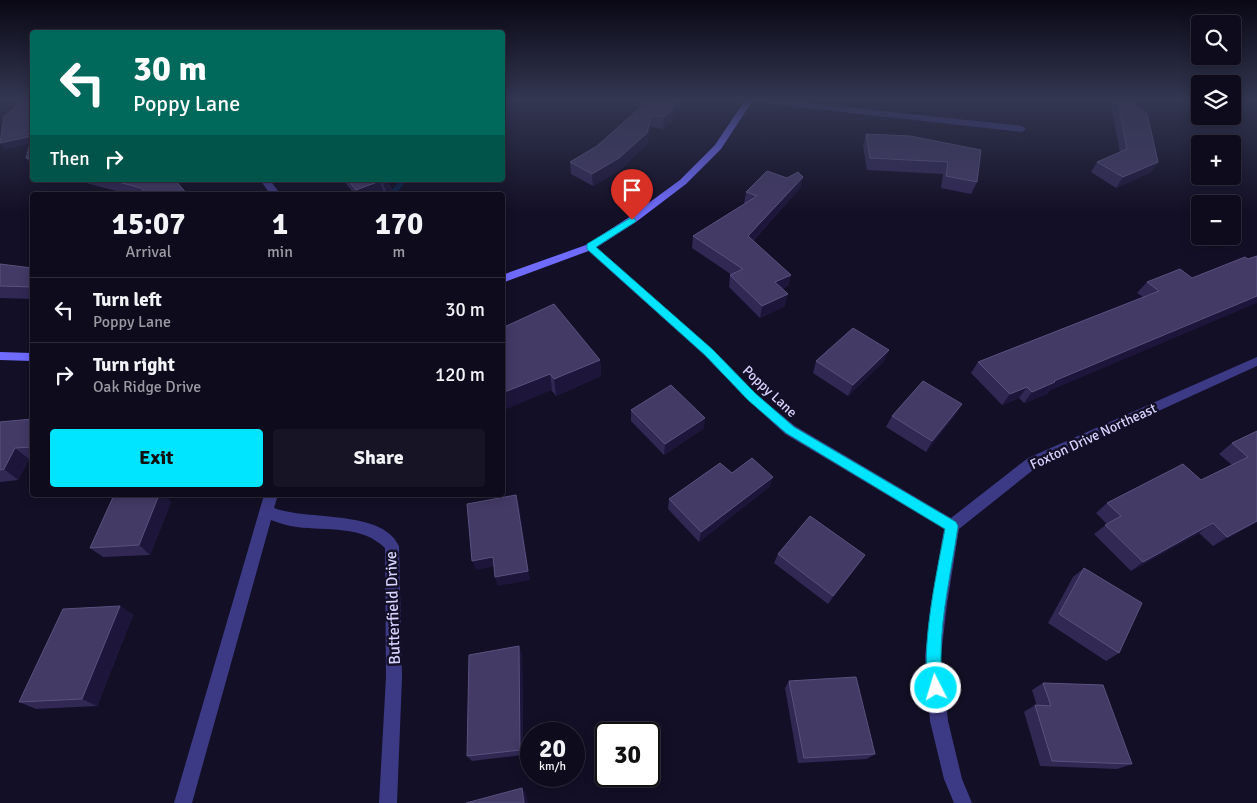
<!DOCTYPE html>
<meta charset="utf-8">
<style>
:root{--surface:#0e0b1c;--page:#171425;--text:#f1f3f6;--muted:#9b9ba3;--line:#2e2b3b;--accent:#00e5ff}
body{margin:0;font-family:Signika,sans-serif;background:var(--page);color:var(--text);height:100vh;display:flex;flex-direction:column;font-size:19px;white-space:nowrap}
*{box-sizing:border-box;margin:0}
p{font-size:16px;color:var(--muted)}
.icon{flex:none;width:28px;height:28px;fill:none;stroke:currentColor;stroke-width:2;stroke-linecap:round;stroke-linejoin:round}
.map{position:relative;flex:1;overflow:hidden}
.side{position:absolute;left:30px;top:192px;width:475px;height:305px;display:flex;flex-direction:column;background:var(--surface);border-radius:5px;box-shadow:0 2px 12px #0003,0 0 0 1px var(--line)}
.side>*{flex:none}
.banner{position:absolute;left:30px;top:30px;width:475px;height:152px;border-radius:5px;box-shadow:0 2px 12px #0003,0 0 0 1px var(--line);background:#00695c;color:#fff;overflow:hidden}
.buttons{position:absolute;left:1191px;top:15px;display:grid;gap:10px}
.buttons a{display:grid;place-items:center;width:50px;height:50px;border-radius:5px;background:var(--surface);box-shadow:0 2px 12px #0003,0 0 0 1px var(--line);font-size:25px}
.speed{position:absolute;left:520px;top:722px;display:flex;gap:10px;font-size:25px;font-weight:700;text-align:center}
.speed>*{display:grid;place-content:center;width:65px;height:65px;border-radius:50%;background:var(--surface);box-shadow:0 2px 12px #0003,0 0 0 1px var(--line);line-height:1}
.speed small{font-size:12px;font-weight:400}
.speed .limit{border:2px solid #111;border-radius:8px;background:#fff;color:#111}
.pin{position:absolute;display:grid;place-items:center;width:42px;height:42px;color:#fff;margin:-51px -21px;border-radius:50% 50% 50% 0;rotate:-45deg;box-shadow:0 0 5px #0007}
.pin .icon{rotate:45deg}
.me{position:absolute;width:55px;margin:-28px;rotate:355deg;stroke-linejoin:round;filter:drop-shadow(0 0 4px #0008)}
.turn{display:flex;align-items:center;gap:18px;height:105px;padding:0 20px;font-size:22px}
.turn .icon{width:65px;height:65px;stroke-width:2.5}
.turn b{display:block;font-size:35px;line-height:42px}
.then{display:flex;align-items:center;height:48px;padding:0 20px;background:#0003;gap:10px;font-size:19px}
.eta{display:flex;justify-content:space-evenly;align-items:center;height:85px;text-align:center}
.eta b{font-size:30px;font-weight:800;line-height:35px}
.action{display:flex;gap:10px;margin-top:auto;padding:10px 20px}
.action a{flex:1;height:58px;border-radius:5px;background:var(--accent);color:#111;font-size:20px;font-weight:800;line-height:58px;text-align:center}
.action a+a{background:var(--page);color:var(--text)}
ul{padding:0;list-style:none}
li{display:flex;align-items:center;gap:15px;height:65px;padding:0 20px;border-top:1px solid var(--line)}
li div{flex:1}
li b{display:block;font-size:19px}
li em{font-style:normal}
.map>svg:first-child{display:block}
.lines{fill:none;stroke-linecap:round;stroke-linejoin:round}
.stream{fill:#0c2248;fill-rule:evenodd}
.street{fill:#3d3a85;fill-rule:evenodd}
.secondary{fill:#6f6bff;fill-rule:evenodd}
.wall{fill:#312854}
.shaded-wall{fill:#1d163a}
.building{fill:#433a66;stroke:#5a527e}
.route{fill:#00e5ff;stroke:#0095a6}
.labels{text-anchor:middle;stroke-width:5;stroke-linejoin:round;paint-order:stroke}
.street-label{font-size:14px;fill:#d9d4ff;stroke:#130f26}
.near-street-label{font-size:16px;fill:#d9d4ff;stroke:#130f26}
</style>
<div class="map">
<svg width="1257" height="803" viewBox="0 0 1257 803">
<rect width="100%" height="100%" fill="#130f26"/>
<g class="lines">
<!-- stream -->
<path class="stream" d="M400 180H407L395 195H388Z"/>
<!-- street -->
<g class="street">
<path d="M750 100H780L1022 126 1026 129 1022 132 754 102Z"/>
<path d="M260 180H270L281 195H271Z"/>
<path d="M590 244 594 245 712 349 756 394 795 426 951 518 1028 458 1257 357V366L1038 466 959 529 947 604 941 656 948 721 962 779 972 803H954L944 779 930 721 925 656 931 604 944 529 785 434 748 400 704 355 586 249 585 247Z"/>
<path d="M264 495H278L274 508C308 521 382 509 399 546L402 677 397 803H379L386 677 385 548C362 525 327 531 297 527 288 526 279 523 271 520L192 803H174Z"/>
</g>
<!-- secondary -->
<g class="secondary">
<path d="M745 100H753L721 149 686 184 636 222 594 249 502 283V275L586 245 628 218 680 180 715 145Z"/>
<path d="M0 352 32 353V361L0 360Z"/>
</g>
</g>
<!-- wall -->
<g class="wall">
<path d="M32 100V165L26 158 31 143 5 149 0 143Z"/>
<path d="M646 100H683L672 121 663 129 651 127 647 144 620 170 593 186 571 174 570 162 597 146 643 105Z"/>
<path d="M1113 100H1127L1158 162 1151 172 1116 188 1091 172 1097 162 1120 153 1111 104Z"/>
<path d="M866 134 910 136 977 182 971 194 941 188 943 174 867 170 863 146Z"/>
<path d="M803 177 800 188 753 241 791 275 788 286 782 289 785 306 760 318 729 287 730 275H732L692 248 693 236 745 204H744L746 192 787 178Z"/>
<path d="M75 180H175L188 195H131Z"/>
<path d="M343 180H388L392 190 387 195 384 193 379 195H355Z"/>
<path d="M0 264 32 268V299L0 298Z"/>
<path d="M1192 278 1049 391 1047 394 1024 403 1019 398 1002 405 971 373 978 362 1143 297 1137 293 1147 282Z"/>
<path d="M502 328 600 360 601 376 556 396Z"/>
<path d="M889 350 884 361 848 396 813 373 816 361Z"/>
<path d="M962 404 955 415 926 452 886 427 892 416Z"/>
<path d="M631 410 704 428 664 455 631 421Z"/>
<path d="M32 419V459H29L18 480 0 482V422Z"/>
<path d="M1257 431V522L1213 546 1199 533 1131 571 1094 534 1107 524 1096 513 1107 503 1201 480 1232 465 1219 454 1232 443Z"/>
<path d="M732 473 773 477 769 487 699 542 668 509 669 499Z"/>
<path d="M114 495H165L171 502 150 555 103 557 90 548Z"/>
<path d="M778 554 865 555 859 564 828 604 774 563Z"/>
<path d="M1084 568 1119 653 1106 661 1048 623 1073 577Z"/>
<path d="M120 606 133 615 97 706 36 709 19 702Z"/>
<path d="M522 654 523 755 472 761 467 756Z"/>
<path d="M789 681 875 754 867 759 798 763 785 688Z"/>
<path d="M1043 683 1132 764 1117 769 1040 766 1024 712 1035 705 1037 706 1032 690Z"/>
</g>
<!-- shaded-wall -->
<g class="shaded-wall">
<path d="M677 100H683L672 121 663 129 664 117Z"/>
<path d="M652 115 651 127 647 144 620 170 593 186 592 174Z"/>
<path d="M32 136V143L5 149 0 143Z"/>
<path d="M1158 162 1151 172 1116 188 1123 177Z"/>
<path d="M803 177 800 188 746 248 748 236Z"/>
<path d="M386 180H388L392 190 387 195 383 183Z"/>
<path d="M380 181 384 193 379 195H358L356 190Z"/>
<path d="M791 275 788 286 772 294 775 282Z"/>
<path d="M788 294 785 306 760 318 762 306Z"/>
<path d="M1257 296V303L1049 391 1047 394 1024 403 1032 392 1054 381Z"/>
<path d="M889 350 884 361 848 396 853 385Z"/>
<path d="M600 360 601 376 556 396 554 379Z"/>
<path d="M550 374 552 390 502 411V393Z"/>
<path d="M1027 387 1019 398 1002 405 1010 394Z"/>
<path d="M962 404 955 415 926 452 932 441Z"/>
<path d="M705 418 704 428 664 455 665 444Z"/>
<path d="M15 448 29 459 18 480 4 469Z"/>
<path d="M773 477 769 487 699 542 701 532Z"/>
<path d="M159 495H165L171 502 150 555 139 545Z"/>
<path d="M516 495 519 505 530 580 498 586 495 577Z"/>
<path d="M1257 521V522L1213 546 1227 537Z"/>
<path d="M1213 523 1199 533 1131 571 1143 562Z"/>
<path d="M865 555 859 564 828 604 833 596Z"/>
<path d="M493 557 496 566 476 570 472 561Z"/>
<path d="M120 606 133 615 97 706 82 699Z"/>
<path d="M519 646 522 654 523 755 520 750Z"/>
<path d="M522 788 526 794 528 803H524Z"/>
</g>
<!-- building -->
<g class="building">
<path d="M25 100H32V136L0 143 4 116Z"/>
<path d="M646 100H677L672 109 664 117 652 115 647 133 619 158 592 174 570 162 597 146 643 105Z"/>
<path d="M1118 100H1127L1147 113 1158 162 1123 177 1097 162 1127 149Z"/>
<path d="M866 134 910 136 981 150 977 182 946 176 948 162 870 158Z"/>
<path d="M32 137V159L26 158Z"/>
<path d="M767 171 787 178 798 172 803 177 748 236 791 275 775 282 788 294 762 306 730 275 743 269 693 236 757 196 746 192Z"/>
<path d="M111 180H175L188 195H146L141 188Z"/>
<path d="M348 180H386L383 183 380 181 356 190Z"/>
<path d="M1257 256V296L1054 381 1055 382 1032 392 1027 387 1010 394 978 362 1159 291 1147 282 1180 269 1192 278 1245 257 1248 259Z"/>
<path d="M0 264 32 268V287L0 286Z"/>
<path d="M554 304 600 360 554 379 550 374 502 393V328Z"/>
<path d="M853 328 889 350 853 385 816 361Z"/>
<path d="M923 381 962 404 932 441 892 416Z"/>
<path d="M671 385 705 418 665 444 631 410Z"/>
<path d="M32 419V447L15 448 4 469 0 470V422Z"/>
<path d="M1257 431V521L1227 537 1213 523 1143 562 1105 525 1121 516 1107 503 1183 464 1201 480 1248 457 1232 443Z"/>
<path d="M752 458 773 477 701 532 669 499 720 463 732 473Z"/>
<path d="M114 495H159L139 545 90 548Z"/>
<path d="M516 495 528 571 495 577 493 557 472 561 467 504Z"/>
<path d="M810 516 865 555 833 596 778 554Z"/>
<path d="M1084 568 1142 603 1119 653 1059 614Z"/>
<path d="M120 606 82 699 19 702 63 609Z"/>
<path d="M519 646 520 750 467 756 469 655Z"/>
<path d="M856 677 875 754 804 758 789 681Z"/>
<path d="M1043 683 1103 685 1132 764 1052 761 1035 705 1051 706Z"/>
<path d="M522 788 524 803H466Z"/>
</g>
<!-- sky -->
<linearGradient id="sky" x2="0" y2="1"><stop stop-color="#0a0815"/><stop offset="0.47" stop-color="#333752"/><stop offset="1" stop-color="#333752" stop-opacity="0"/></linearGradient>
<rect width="1257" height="213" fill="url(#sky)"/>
<!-- route -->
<path class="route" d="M632 217 636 220 635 222 596 247 712 349 756 394 794 427 956 522 958 526C952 568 941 613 941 656 940 668 946 682 941 694L936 696 931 694C917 660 938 567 945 529L786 433 748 400 705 355 587 249V244Z"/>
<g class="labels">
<!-- street labels -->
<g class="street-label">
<text transform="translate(770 391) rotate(43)" y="5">Poppy Lane</text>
<text transform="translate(1093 436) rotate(-25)" y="5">Foxton Drive Northeast</text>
</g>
<!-- near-street labels -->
<g class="near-street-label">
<text transform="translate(392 608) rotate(-92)" y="6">Butterfield Drive</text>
</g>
</g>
</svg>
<div class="buttons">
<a><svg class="icon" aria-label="search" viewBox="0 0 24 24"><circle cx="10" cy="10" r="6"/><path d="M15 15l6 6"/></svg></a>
<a><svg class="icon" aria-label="layers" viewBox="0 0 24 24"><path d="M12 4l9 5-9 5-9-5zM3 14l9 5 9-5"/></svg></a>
<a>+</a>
<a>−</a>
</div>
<div class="speed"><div>20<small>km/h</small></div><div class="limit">30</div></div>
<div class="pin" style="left:632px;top:220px;background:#d93025"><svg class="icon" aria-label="arrive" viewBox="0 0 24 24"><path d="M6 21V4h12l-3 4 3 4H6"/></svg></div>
<svg class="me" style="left:936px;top:688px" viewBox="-20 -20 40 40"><circle r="17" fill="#00e5ff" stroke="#fff" stroke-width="3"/><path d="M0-11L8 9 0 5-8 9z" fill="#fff"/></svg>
<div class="banner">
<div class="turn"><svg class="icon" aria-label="left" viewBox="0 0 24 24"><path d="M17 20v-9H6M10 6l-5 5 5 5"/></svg><div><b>30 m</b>Poppy Lane</div></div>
<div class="then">Then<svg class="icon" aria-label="right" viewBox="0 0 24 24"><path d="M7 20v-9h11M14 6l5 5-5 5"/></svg></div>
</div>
<section class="side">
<div class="eta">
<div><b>15:07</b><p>Arrival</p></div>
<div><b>1</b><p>min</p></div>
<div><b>170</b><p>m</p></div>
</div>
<ul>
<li><svg class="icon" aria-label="left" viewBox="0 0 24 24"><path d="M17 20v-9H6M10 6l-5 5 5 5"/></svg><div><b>Turn left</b><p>Poppy Lane</p></div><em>30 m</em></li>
<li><svg class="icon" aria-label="right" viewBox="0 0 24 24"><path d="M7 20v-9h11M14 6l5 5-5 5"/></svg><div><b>Turn right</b><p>Oak Ridge Drive</p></div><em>120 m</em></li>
</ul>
<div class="action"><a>Exit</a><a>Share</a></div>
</section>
</div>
